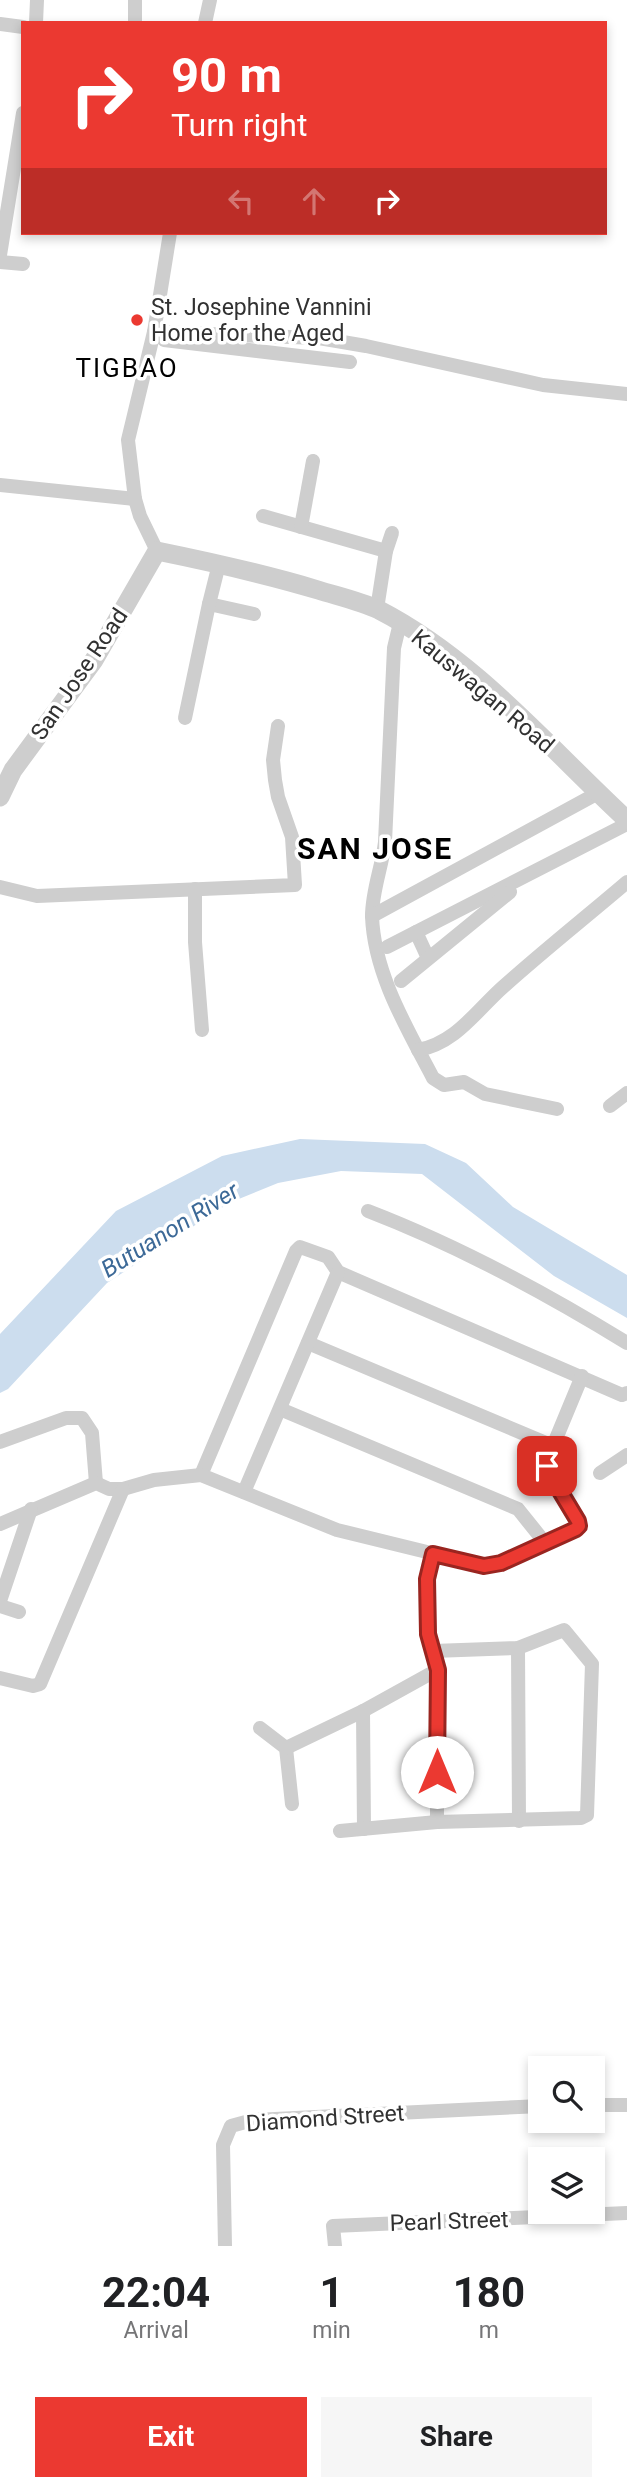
<!DOCTYPE html>
<style>
:root{--surface:#fff;--page:#f6f6f6;--text:#202124;--muted:#757577;--accent:#eb3931}
body{margin:0;font-family:Roboto,sans-serif;background:var(--page);color:var(--text);height:100vh;display:flex;flex-direction:column;font-size:26px;white-space:nowrap}
*{box-sizing:border-box;margin:0}
p{font-size:23px;color:var(--muted)}
.icon{flex:none;width:38px;height:38px;fill:none;stroke:currentColor;stroke-width:2;stroke-linecap:round;stroke-linejoin:round}
.map{position:relative;height:2246px;overflow:hidden}
.side{display:flex;flex-direction:column;background:var(--surface);flex:1}
.side>*{flex:none}
.top-card{position:absolute;left:21px;top:21px;width:586px;height:214px;border-radius:0px;box-shadow:0 4px 10px #0003;background:#eb3931;color:#fff;overflow:hidden}
.tools{position:absolute;left:528px;top:2056px;display:grid;gap:14px}
.tools a{display:grid;place-items:center;width:77px;height:77px;border-radius:0px;background:var(--surface);box-shadow:0 4px 10px #0003;font-size:35px}
.pin{position:absolute;display:grid;place-items:center;width:60px;height:60px;color:#fff;margin:-30px;border-radius:14px;box-shadow:0 4px 10px #0006}
.me{position:absolute;width:77px;margin:-38px;rotate:0deg;stroke-linejoin:round;filter:drop-shadow(0 0 5px #0008)}
.turn{display:flex;align-items:center;gap:24px;height:147px;padding:0 35px;font-size:32px}
.turn .icon{width:91px;height:91px;stroke-width:2.5}
.turn b{display:block;font-size:49px;line-height:60px}
.lanes{display:flex;align-items:center;height:66px;padding:0 35px;background:#0003;justify-content:center;gap:35px;direction:ltr}
.lanes .off{opacity:.35}
.eta{display:flex;justify-content:space-evenly;align-items:center;height:119px;text-align:center}
.eta b{font-size:42px;font-weight:700;line-height:49px}
.primary-button{display:flex;gap:14px;margin-top:auto;padding:14px 35px}
.primary-button a{flex:1;height:80px;border-radius:0px;background:var(--accent);color:#fff;font-size:28px;font-weight:700;line-height:80px;text-align:center}
.primary-button a+a{background:var(--page);color:var(--text)}
.map>svg:first-child{display:block}
.water{fill:#cde}
.lines{fill:none;stroke-linecap:round;stroke-linejoin:round}
.minor{stroke:#cecece;stroke-width:14}
.tertiary{stroke:#cecece;stroke-width:19}
.route-casing{stroke:#992520;stroke-width:18}
.route{stroke:#eb3931;stroke-width:12}
.poi-dot{fill:#eb3931;stroke:#fff;stroke-width:2.5}
.labels{text-anchor:middle;stroke-width:7;stroke-linejoin:round;paint-order:stroke}
.poi-label{font-size:23px;fill:#313131;stroke:#fff;text-anchor:start}
.street-label{font-size:23px;fill:#313131;stroke:#fff}
.water-label{font-size:24px;font-style:italic;fill:#3c6997;stroke:#fff}
.quarter-label{font-size:26px;letter-spacing:2px;fill:#000;stroke:#fff}
.district-label{font-size:30px;font-weight:bold;letter-spacing:2px;fill:#000;stroke:#fff}
</style>
<div class="map">
<svg width="627" height="2246" viewBox="0 0 627 2246">
<rect width="100%" height="100%" fill="#fff"/>
<!-- water -->
<path class="water" d="M300 1139 425 1144 466 1163 513 1207 627 1275V1318L554 1276 422 1174 341 1171 278 1183 229 1203 107 1283 8 1389 0 1393V1334L116 1211 222 1156Z"/>
<g class="lines">
<!-- minor -->
<g class="minor">
<path d="M36 23 37 0"/>
<path d="M135 23V0"/>
<path d="M205 23 210 0"/>
<path d="M0 24 23 27"/>
<path d="M0 255 23 113"/>
<path d="M0 262 23 264"/>
<path d="M154 332 319 338 366 346 543 385 627 394"/>
<path d="M164 340 350 362"/>
<path d="M0 485 135 499"/>
<path d="M263 516 386 551"/>
<path d="M301 527 313 461"/>
<path d="M157 551 140 516 135 499 128 440 154 332 170 233"/>
<path d="M209 604 254 614"/>
<path d="M377 609 386 551 392 533"/>
<path d="M400 623 394 648 385 842C382 867 372 891 372 916 374 974 407 1028 433 1078L444 1085 464 1082 485 1094 557 1109"/>
<path d="M185 718 209 604 219 564"/>
<path d="M0 887 37 896 295 885 292 837 278 797 275 780 273 760 278 726"/>
<path d="M195 889V942L202 1030"/>
<path d="M372 916 598 793"/>
<path d="M416 932 428 958"/>
<path d="M387 947 627 824"/>
<path d="M401 981 510 892"/>
<path d="M418 1050C456 1043 476 1011 503 987 543 951 586 917 627 882"/>
<path d="M610 1106 627 1093"/>
<path d="M368 1211C459 1246 544 1292 627 1343"/>
<path d="M308 1343 553 1446"/>
<path d="M280 1409 518 1509 546 1544"/>
<path d="M0 1442 66 1418H82L92 1433 96 1483"/>
<path d="M600 1473 627 1455"/>
<path d="M201 1475 296 1251 300 1247 328 1257 338 1272 622 1395 627 1393"/>
<path d="M244 1492 338 1272"/>
<path d="M0 1524 96 1483 109 1489H123L154 1480 201 1475 337 1530 484 1566C516 1560 547 1544 576 1529L579 1526 547 1468 553 1446 582 1376"/>
<path d="M433 1554 427 1579 428 1634 437 1670V1822"/>
<path d="M0 1601 31 1509"/>
<path d="M0 1606 19 1612"/>
<path d="M518 1648 519 1821"/>
<path d="M0 1678 33 1686 40 1684 123 1489"/>
<path d="M363 1711 364 1829"/>
<path d="M260 1728 286 1748 292 1804"/>
<path d="M286 1748 363 1711 437 1670"/>
<path d="M340 1831 437 1822 581 1818 587 1815 592 1664 564 1630 518 1648 433 1651"/>
<path d="M593 2105H627"/>
<path d="M225 2246 223 2145 231 2126 253 2120 541 2106"/>
<path d="M335 2246 333 2226 627 2213"/>
</g>
<!-- tertiary -->
<path class="tertiary" d="M0 797 13 770 94 660 157 551C211 562 265 574 318 590 337 596 360 601 379 610 476 660 548 747 627 820"/>
</g>
<g class="lines">
<!-- route casing -->
<g class="route-casing">
<path id="route" d="M437 1772 438 1670 428 1634 427 1579 433 1554 484 1566 501 1563 576 1529 579 1526 578 1521 548 1471 547 1466"/>
</g>
<!-- route -->
<use href="#route" class="route"/>
</g>
<!-- markers -->
<circle class="poi-dot" cx="137" cy="320" r="7"/>
<g class="labels">
<!-- poi labels -->
<g class="poi-label">
<text x="151" y="315">St. Josephine Vannini<tspan x="151" dy="26">Home for the Aged</tspan></text>
</g>
<!-- street labels -->
<g class="street-label">
<text transform="translate(79 674) rotate(-56)" y="8">San Jose Road</text>
<text transform="translate(483 691) rotate(40)" y="8">Kauswagan Road</text>
<text transform="translate(325 2118) rotate(-4)" y="8">Diamond Street</text>
<text transform="translate(449 2221) rotate(-2)" y="8">Pearl Street</text>
</g>
<!-- water labels -->
<g class="water-label">
<text transform="translate(170 1230) rotate(-32)" y="8">Butuanon River</text>
</g>
<!-- quarter labels -->
<g class="quarter-label">
<text x="127" y="377">TIGBAO</text>
</g>
<!-- district labels -->
<g class="district-label">
<text x="375" y="859">SAN JOSE</text>
</g>
</g>
</svg>
<div class="tools">
<a><svg class="icon" aria-label="search" viewBox="0 0 24 24"><circle cx="10" cy="10" r="6"/><path d="M15 15l6 6"/></svg></a>
<a><svg class="icon" aria-label="layers" viewBox="0 0 24 24"><path d="M12 4l9 5-9 5-9-5zM3 14l9 5 9-5"/></svg></a>
</div>
<div class="pin" style="left:547px;top:1466px;background:#d93025"><svg class="icon" aria-label="arrive" viewBox="0 0 24 24"><path d="M6 21V4h12l-3 4 3 4H6"/></svg></div>
<svg class="me" style="left:437px;top:1772px" viewBox="-20 -20 40 40"><circle r="19" fill="#fff"/><path d="M0-13L10 11 0 6-10 11z" fill="#eb3931"/></svg>
<div class="top-card">
<div class="turn"><svg class="icon" aria-label="right" viewBox="0 0 24 24"><path d="M7 20v-9h11M14 6l5 5-5 5"/></svg><div><b>90 m</b>Turn right</div></div>
<div class="lanes"><svg class="icon off" aria-label="left" viewBox="0 0 24 24"><path d="M17 20v-9H6M10 6l-5 5 5 5"/></svg><svg class="icon off" aria-label="ahead" viewBox="0 0 24 24"><path d="M12 20V5M6 11l6-6 6 6"/></svg><svg class="icon" aria-label="right" viewBox="0 0 24 24"><path d="M7 20v-9h11M14 6l5 5-5 5"/></svg></div>
</div>
</div>
<section class="side">
<div class="eta">
<div><b>22:04</b><p>Arrival</p></div>
<div><b>1</b><p>min</p></div>
<div><b>180</b><p>m</p></div>
</div>
<div class="primary-button"><a>Exit</a><a>Share</a></div>
</section>
